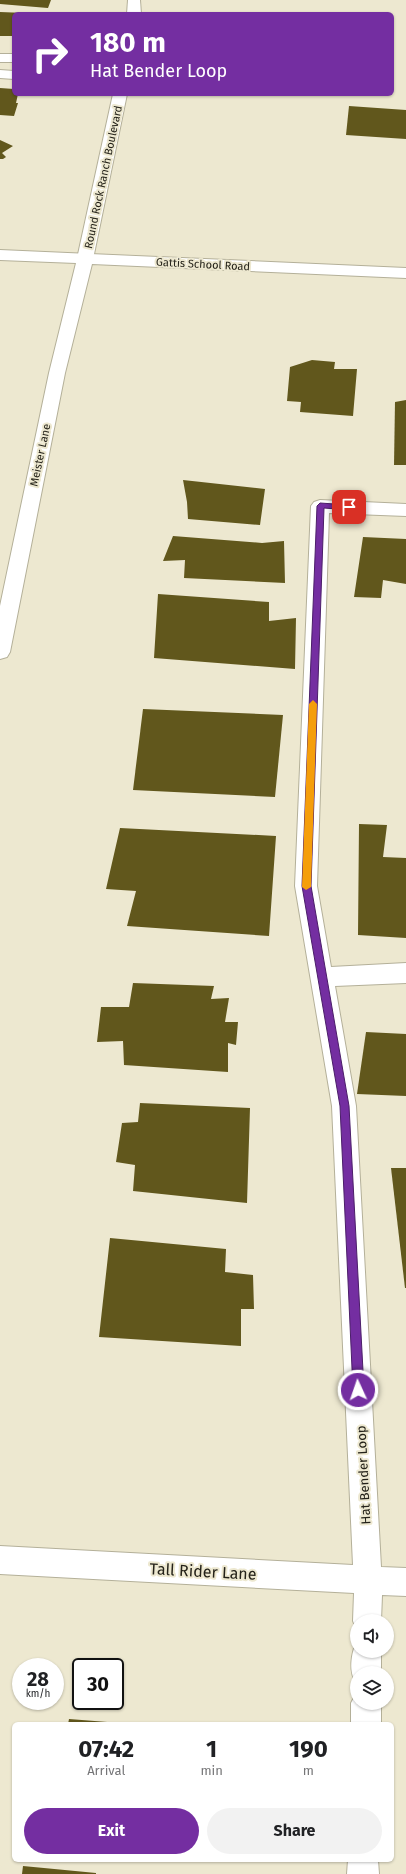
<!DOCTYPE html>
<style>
:root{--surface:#fff;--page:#f2f2f2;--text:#202124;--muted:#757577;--accent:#742ea1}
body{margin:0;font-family:"Fira Sans",sans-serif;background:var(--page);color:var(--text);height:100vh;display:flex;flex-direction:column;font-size:15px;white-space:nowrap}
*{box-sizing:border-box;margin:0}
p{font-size:13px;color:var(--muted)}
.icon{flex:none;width:22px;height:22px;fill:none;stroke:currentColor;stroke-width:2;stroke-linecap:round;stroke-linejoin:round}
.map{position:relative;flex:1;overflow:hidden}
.drawer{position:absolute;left:12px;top:1722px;width:382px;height:140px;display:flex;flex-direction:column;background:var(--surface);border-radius:6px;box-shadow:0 1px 3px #0004}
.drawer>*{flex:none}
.guide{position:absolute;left:12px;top:12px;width:382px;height:84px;border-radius:6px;box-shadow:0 1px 3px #0004;background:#742ea1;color:#fff;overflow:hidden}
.buttons{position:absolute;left:350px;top:1614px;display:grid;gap:8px}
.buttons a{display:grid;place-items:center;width:44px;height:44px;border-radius:50%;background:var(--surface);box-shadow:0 1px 3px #0004;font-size:20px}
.speed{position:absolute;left:12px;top:1658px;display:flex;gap:8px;font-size:20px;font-weight:700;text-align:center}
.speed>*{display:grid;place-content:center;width:52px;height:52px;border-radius:50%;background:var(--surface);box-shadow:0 1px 3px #0004;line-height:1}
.speed small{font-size:10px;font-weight:400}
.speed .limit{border:2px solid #111;border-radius:6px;background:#fff;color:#111}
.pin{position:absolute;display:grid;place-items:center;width:34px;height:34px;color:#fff;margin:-17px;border-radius:8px;box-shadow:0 2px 6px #0006}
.me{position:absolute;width:44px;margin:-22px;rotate:357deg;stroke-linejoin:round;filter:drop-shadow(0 0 3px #0008)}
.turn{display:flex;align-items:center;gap:14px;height:84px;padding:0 12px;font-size:18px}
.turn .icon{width:52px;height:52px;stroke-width:2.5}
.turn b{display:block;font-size:28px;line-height:34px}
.eta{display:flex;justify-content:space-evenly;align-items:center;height:68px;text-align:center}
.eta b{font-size:24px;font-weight:700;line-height:28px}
.button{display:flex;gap:8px;margin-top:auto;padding:8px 12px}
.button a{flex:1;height:46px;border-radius:24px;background:var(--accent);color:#fff;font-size:16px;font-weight:700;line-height:46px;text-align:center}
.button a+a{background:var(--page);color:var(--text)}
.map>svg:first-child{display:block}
.building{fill:#61571c}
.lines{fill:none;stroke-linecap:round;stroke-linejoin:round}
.street-casing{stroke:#b4b099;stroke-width:2}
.secondary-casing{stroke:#b4b099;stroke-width:2}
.street{fill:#fff;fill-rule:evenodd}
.secondary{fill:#fff;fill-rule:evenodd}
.route{fill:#742ea1;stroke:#4b1e69}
.slow{fill:#f59e0b}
.labels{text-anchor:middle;stroke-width:4;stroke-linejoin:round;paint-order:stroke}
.far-street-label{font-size:11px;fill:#242219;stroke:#ede8d0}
.street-label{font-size:13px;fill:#242219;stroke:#ede8d0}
.near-street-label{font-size:16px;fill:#242219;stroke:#ede8d0}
</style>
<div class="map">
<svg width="406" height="1874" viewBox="0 0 406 1874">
<rect width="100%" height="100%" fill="#ede8d0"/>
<!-- building -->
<g class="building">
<path d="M0 0H51L48 8 0 4Z"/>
<path d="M0 12 26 13 14 14V36H0Z"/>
<path d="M0 88 14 89V94H18L16 103H18L14 116 0 115Z"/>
<path d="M349 106 406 110V139L346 135Z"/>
<path d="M0 140 13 146 2 153 6 157 3 159H0Z"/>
<path d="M312 360 335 362 334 369H357L353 416 300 412 301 402 287 401 290 367Z"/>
<path d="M406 400V465H394L395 402Z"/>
<path d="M183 480 265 489 260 525 188 519 187 502Z"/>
<path d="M173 536 262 543 284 541 285 583 184 578 185 560 163 561Z"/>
<path d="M363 537 406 539V584L383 580 381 598 354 597Z"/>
<path d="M158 594 269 602V621L296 618 295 669 154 658Z"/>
<path d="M143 709 283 715 275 797 133 790Z"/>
<path d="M359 824 387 825 383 857 406 858V938L358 935Z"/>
<path d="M120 828 276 836 269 936 127 926 136 891 106 889Z"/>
<path d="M133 983 214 986 211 999 229 998 225 1022H238L236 1045 228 1043V1072L124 1065 123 1041 97 1042 101 1007H129Z"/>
<path d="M366 1032 406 1034V1096L357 1094Z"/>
<path d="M140 1103 250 1108 247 1203 133 1191 135 1165 116 1162 122 1123 138 1122Z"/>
<path d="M391 1168H406V1288H405Z"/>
<path d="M110 1238 226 1249 225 1272 253 1275 254 1309H241V1346L99 1337Z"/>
<path d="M69 1719 120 1723V1724H68Z"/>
<path d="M23 1866 96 1873V1874H22Z"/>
</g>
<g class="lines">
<!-- street casing -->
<g class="street-casing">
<g id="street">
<path d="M128 0H140L141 14H127Z"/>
<rect x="0" y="54" width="14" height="8"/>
<path d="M0 70 14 71V79L0 78Z"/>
<path d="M113 94H127L93 259 90 262 85 264 80 262 77 259Z"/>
<path d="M320 500 406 504V516L329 513 317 886 331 967 406 963V983L335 986 356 1106 381 1567 406 1568V1596L382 1595 381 1621H357V1631L353 1621 354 1593 0 1574V1546L353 1565 332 1106 295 886 311 506 314 502Z"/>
<path d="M357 1641V1651H381V1673H357V1684C348 1673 351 1653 357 1641Z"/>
<path d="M357 1692V1703H381V1724H351V1703Z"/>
<path d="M348 1860H378L379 1874H347Z"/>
</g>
</g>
<!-- secondary casing -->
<g class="secondary-casing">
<path id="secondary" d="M0 250 406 268V278L92 264 65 373 10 652 7 657 0 659V606L49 373 76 263 0 260Z"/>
</g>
<!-- street -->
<use href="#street" class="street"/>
<!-- secondary -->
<use href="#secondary" class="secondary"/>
</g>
<!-- route -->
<path class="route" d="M320 503 349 505 353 507 349 510 324 508 311 886 349 1106 364 1390 362 1394 358 1395 355 1394 353 1390 340 1106 302 886 317 506Z"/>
<!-- slow -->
<path class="slow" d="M313 700 317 704 311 887 306 890 302 887 309 704Z"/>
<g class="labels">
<!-- far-street labels -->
<g class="far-street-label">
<text transform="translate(103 177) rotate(-78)" y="4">Round Rock Ranch Boulevard</text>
<text transform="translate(203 264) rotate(3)" y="4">Gattis School Road</text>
<text transform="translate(40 455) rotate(-78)" y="4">Meister Lane</text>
</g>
<!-- street labels -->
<g class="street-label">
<text transform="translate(363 1475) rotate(-93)" y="5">Hat Bender Loop</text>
</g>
<!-- near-street labels -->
<g class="near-street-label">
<text transform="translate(203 1571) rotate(3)" y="6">Tall Rider Lane</text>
</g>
</g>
</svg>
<div class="buttons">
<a><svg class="icon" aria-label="sound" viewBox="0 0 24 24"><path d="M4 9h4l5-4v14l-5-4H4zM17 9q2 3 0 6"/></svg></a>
<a><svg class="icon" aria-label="layers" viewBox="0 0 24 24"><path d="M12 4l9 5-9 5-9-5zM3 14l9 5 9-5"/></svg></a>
</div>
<div class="speed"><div>28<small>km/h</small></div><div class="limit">30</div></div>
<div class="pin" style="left:349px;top:507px;background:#d93025"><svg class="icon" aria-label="arrive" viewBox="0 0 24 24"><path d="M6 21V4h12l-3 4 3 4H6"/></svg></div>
<svg class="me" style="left:358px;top:1390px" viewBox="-20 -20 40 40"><circle r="17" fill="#742ea1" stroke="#fff" stroke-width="3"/><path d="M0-11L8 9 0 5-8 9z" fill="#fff"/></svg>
<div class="guide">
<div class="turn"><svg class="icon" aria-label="right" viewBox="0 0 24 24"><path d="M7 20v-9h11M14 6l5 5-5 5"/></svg><div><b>180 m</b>Hat Bender Loop</div></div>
</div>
<section class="drawer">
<div class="eta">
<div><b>07:42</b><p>Arrival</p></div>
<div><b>1</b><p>min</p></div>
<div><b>190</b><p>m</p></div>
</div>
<div class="button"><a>Exit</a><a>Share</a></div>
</section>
</div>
